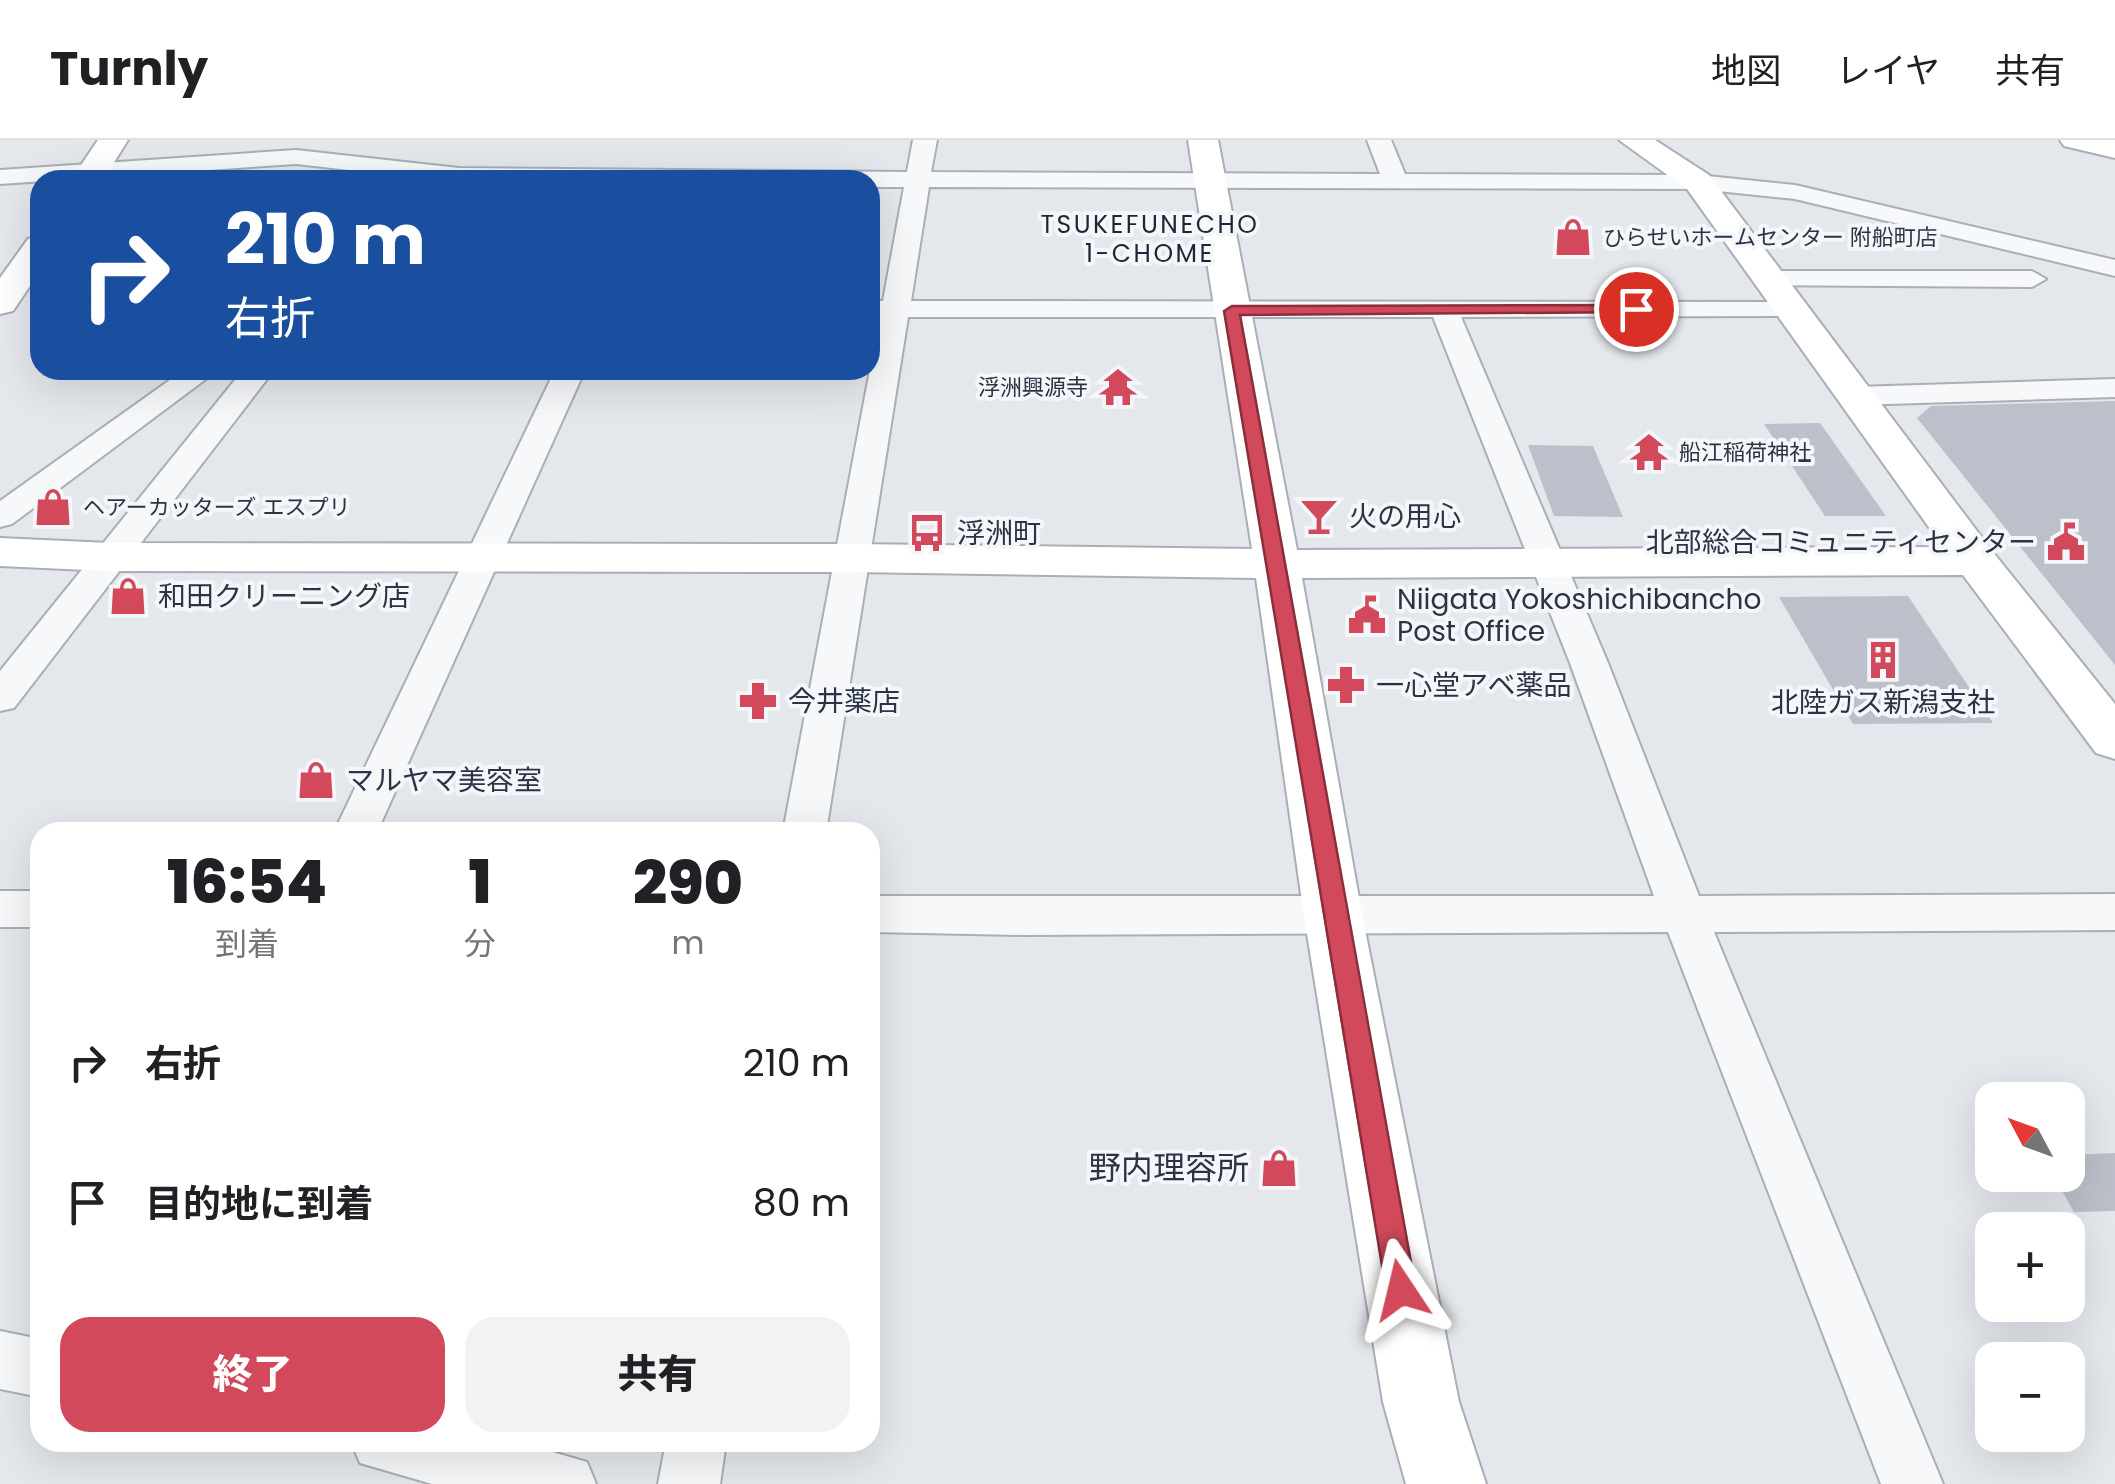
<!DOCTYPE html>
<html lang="ja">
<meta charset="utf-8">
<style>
:root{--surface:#fff;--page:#f2f2f2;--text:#202124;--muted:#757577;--line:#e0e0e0;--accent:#d1495b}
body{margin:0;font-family:Poppins,"Noto Sans JP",sans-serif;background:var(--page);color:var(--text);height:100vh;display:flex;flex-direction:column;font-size:38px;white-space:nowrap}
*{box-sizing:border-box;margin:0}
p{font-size:32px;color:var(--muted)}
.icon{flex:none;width:55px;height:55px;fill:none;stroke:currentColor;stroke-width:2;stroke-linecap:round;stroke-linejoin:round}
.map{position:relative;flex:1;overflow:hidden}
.panel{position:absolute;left:30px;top:682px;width:850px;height:630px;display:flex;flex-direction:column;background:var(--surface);border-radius:30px;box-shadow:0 10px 40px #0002}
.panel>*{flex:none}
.banner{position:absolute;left:30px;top:30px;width:850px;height:210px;border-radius:30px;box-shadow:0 10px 40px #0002;background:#1a4fa0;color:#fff;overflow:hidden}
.needle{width:65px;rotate:311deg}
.controls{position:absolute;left:1975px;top:942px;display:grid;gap:20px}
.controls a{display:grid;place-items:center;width:110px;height:110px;border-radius:20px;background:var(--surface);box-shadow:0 10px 40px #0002;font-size:50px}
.pin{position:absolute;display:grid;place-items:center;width:85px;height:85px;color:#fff;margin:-42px;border:5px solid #fff;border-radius:50%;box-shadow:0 2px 10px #0007}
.me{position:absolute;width:110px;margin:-55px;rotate:350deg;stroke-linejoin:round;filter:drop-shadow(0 0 8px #0008)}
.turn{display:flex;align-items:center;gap:35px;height:210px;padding:0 30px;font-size:45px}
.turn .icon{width:130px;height:130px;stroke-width:2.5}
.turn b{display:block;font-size:70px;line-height:85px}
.eta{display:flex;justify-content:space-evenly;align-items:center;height:170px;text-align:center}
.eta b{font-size:60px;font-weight:800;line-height:70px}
.button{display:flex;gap:20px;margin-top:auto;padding:20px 30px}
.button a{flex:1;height:115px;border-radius:30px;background:var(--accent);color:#fff;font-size:40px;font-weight:800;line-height:115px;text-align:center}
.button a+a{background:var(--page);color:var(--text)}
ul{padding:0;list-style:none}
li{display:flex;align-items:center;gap:30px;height:140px;padding:0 30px}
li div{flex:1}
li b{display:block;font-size:38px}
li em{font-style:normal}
header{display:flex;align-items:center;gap:60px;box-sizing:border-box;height:140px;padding:0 50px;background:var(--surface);border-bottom:2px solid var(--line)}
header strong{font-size:48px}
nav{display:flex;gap:55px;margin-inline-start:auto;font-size:35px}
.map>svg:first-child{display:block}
.building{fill:#bbc0ca}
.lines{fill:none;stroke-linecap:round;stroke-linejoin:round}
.street-casing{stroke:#a9aeb7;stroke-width:4}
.secondary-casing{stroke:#a9aeb7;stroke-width:4}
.street{fill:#f7f8fa;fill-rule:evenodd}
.secondary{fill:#fff;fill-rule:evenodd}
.route{fill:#d1495b;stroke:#882f3b;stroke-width:2.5}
.labels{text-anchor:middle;stroke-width:8;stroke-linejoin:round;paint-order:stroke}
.far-poi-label{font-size:22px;fill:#2b3445;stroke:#f4f6f9;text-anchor:start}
.far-neighbourhood-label{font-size:25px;letter-spacing:2.5px;fill:#1d2536;stroke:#f4f6f9}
.poi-label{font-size:28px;fill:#2b3445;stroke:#f4f6f9;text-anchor:start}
.near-poi-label{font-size:32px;fill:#2b3445;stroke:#f4f6f9;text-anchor:end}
</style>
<header>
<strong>Turnly</strong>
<nav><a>地図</a><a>レイヤ</a><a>共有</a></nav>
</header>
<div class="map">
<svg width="2115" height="1344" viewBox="0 0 2115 1344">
<rect width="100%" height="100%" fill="#e4e7ec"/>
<!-- building -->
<g class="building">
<path d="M2115 261V525L1917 278 1931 266Z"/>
<path d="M1820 283 1886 376H1825L1764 284Z"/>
<path d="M1528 305 1593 306 1623 377 1554 376Z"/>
<path d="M1908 456 1993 583 1853 584 1779 457Z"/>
<path d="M2115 1013V1071L2074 1072 2053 1035H2068V1015Z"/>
</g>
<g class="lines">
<!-- street casing -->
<g class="street-casing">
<g id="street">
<path d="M913 0H937L931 32 1380 34 1367 0H1391L1405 34 1698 35 1795 45 2115 120V136L1795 59 1698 49 929 47 911 161 1801 162 1805 168 1801 174 1791 176 1461 177 1608 523 1699 756 2115 754V790L1714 792 1943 1344H1881L1668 792 1023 795 870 792V756H1654L1570 523 1433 177H908L826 692H783L880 177H870V161H883L904 47H870V40H438L296 24 0 44V30L296 10 459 28 907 32Z"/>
<path d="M1769 131H2032L2046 139 2032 147 1759 145 1755 139 1759 133Z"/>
<path d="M184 230H218L12 384 0 387V361Z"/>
<path d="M243 230H274L14 568 0 571V531Z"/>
<path d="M555 230H585L377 692H334Z"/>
<path d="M2115 239V257L1855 265 1844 263 1840 256 1844 249 1855 247Z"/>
<rect x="0" y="751" width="40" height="36"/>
<path d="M0 1191 40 1199V1257L0 1249Z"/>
<path d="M351 1302H518L587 1322 596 1344H432L360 1323Z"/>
<path d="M666 1302H726L720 1344H658Z"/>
</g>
</g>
<!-- secondary casing -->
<g class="secondary-casing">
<g id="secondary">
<path d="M98 0H128L103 40H71Z"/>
<path d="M1188 0H1218L1297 410 1943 407 1687 49 1619 0H1655L1709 35 1992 411 2115 564V619L2096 613 1963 435 1302 438 1362 775 1459 1262 1486 1344H1406L1383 1262 1304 775 1256 438 852 432 109 431 0 426V398L109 403 852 404 1252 409Z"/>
<path d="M2060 0H2115V18L2064 6Z"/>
<path d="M40 96V131L13 171 0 174V138L28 99Z"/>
</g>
</g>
<!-- street -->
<use href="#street" class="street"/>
<!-- secondary -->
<use href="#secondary" class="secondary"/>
</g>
<!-- route -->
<path class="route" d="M1636 165 1642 166V172L1240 175C1300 500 1355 826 1416 1150L1412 1160 1401 1165 1390 1160 1386 1150C1329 824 1280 497 1224 171L1232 166Z"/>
<!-- icons -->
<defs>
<g id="shop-bare" transform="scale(3)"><path d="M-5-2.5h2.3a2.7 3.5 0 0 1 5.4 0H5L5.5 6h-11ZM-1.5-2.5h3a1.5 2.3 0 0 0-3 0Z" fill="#d1495b" stroke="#f4f6f9" stroke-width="2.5" paint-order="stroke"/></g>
<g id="temple-bare" transform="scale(3)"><path d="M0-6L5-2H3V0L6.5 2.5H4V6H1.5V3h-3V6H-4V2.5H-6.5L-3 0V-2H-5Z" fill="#d1495b" stroke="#f4f6f9" stroke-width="2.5" paint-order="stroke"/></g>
<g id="bar-bare" transform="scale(3)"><path d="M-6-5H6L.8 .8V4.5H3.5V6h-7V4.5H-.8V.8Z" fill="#d1495b" stroke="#f4f6f9" stroke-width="2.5" paint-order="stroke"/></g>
<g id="bus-bare" transform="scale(3)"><path d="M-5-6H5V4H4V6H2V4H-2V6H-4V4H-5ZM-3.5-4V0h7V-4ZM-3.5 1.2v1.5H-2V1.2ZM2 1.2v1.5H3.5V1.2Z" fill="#d1495b" stroke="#f4f6f9" stroke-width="2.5" paint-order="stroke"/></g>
<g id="civic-bare" transform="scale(3)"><path d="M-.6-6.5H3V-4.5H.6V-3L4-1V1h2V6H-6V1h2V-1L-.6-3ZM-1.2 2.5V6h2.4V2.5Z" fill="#d1495b" stroke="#f4f6f9" stroke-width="2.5" paint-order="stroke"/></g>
<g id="building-bare" transform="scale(3)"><path d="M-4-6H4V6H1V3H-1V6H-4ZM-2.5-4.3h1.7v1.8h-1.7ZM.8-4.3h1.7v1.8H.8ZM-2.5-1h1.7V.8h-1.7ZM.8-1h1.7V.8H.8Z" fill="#d1495b" stroke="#f4f6f9" stroke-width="2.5" paint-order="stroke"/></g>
<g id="pharmacy-bare" transform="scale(3)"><path d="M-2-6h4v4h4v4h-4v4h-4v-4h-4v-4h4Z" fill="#d1495b" stroke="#f4f6f9" stroke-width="2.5" paint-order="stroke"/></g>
</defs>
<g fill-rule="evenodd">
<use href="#shop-bare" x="1573" y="97"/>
<use href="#temple-bare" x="1118" y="247"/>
<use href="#temple-bare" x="1649" y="312"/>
<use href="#shop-bare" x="53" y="367"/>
<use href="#bar-bare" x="1319" y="376"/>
<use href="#bus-bare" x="927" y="393"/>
<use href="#civic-bare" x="2066" y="402"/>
<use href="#shop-bare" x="128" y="456"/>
<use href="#civic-bare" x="1367" y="475"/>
<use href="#building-bare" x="1883" y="520"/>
<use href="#pharmacy-bare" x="1346" y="545"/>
<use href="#pharmacy-bare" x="758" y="561"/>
<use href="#shop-bare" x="316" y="640"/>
<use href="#shop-bare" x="1279" y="1028"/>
</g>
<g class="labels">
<!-- far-poi labels -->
<g class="far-poi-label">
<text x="1603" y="105">ひらせいホームセンター 附船町店</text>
<text x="1088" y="255" text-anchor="end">浮洲興源寺</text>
<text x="1679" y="320">船江稲荷神社</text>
<text x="83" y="375">ヘアーカッターズ エスプリ</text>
</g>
<!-- far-neighbourhood labels -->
<g class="far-neighbourhood-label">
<text x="1150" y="93">TSUKEFUNECHO<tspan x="1150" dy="29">1-CHOME</tspan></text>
</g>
<!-- poi labels -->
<g class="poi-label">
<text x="1349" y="386">火の用心</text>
<text x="957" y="403">浮洲町</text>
<text x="2036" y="412" text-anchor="end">北部総合コミュニティセンター</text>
<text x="158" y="466">和田クリーニング店</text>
<text x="1397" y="469">Niigata Yokoshichibancho<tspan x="1397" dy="32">Post Office</tspan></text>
<text x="1376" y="555">一心堂アベ薬品</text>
<text x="788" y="571">今井薬店</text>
<text x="1883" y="572" text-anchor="middle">北陸ガス新潟支社</text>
<text x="346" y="650">マルヤマ美容室</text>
</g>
<!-- near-poi labels -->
<g class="near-poi-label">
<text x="1249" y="1039">野内理容所</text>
</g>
</g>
</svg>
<div class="controls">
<a><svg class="needle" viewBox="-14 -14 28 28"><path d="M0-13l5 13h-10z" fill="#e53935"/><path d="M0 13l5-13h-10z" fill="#757577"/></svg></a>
<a>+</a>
<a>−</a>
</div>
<div class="pin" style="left:1636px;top:169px;background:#d93025"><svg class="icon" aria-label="arrive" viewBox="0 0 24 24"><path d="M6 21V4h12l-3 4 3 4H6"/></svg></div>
<svg class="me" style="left:1401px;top:1150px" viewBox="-20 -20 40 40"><path d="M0-17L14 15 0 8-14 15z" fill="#d1495b" stroke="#fff" stroke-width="4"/></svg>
<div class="banner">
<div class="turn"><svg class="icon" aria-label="right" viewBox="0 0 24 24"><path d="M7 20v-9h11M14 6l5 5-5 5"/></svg><div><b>210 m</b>右折</div></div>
</div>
<section class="panel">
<div class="eta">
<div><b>16:54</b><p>到着</p></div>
<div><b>1</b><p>分</p></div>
<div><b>290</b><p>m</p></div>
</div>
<ul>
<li><svg class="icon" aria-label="right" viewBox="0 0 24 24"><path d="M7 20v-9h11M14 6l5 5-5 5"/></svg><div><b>右折</b></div><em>210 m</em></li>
<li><svg class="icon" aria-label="arrive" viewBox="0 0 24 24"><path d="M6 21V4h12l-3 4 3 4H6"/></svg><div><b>目的地に到着</b></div><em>80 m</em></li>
</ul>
<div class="button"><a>終了</a><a>共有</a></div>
</section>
</div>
